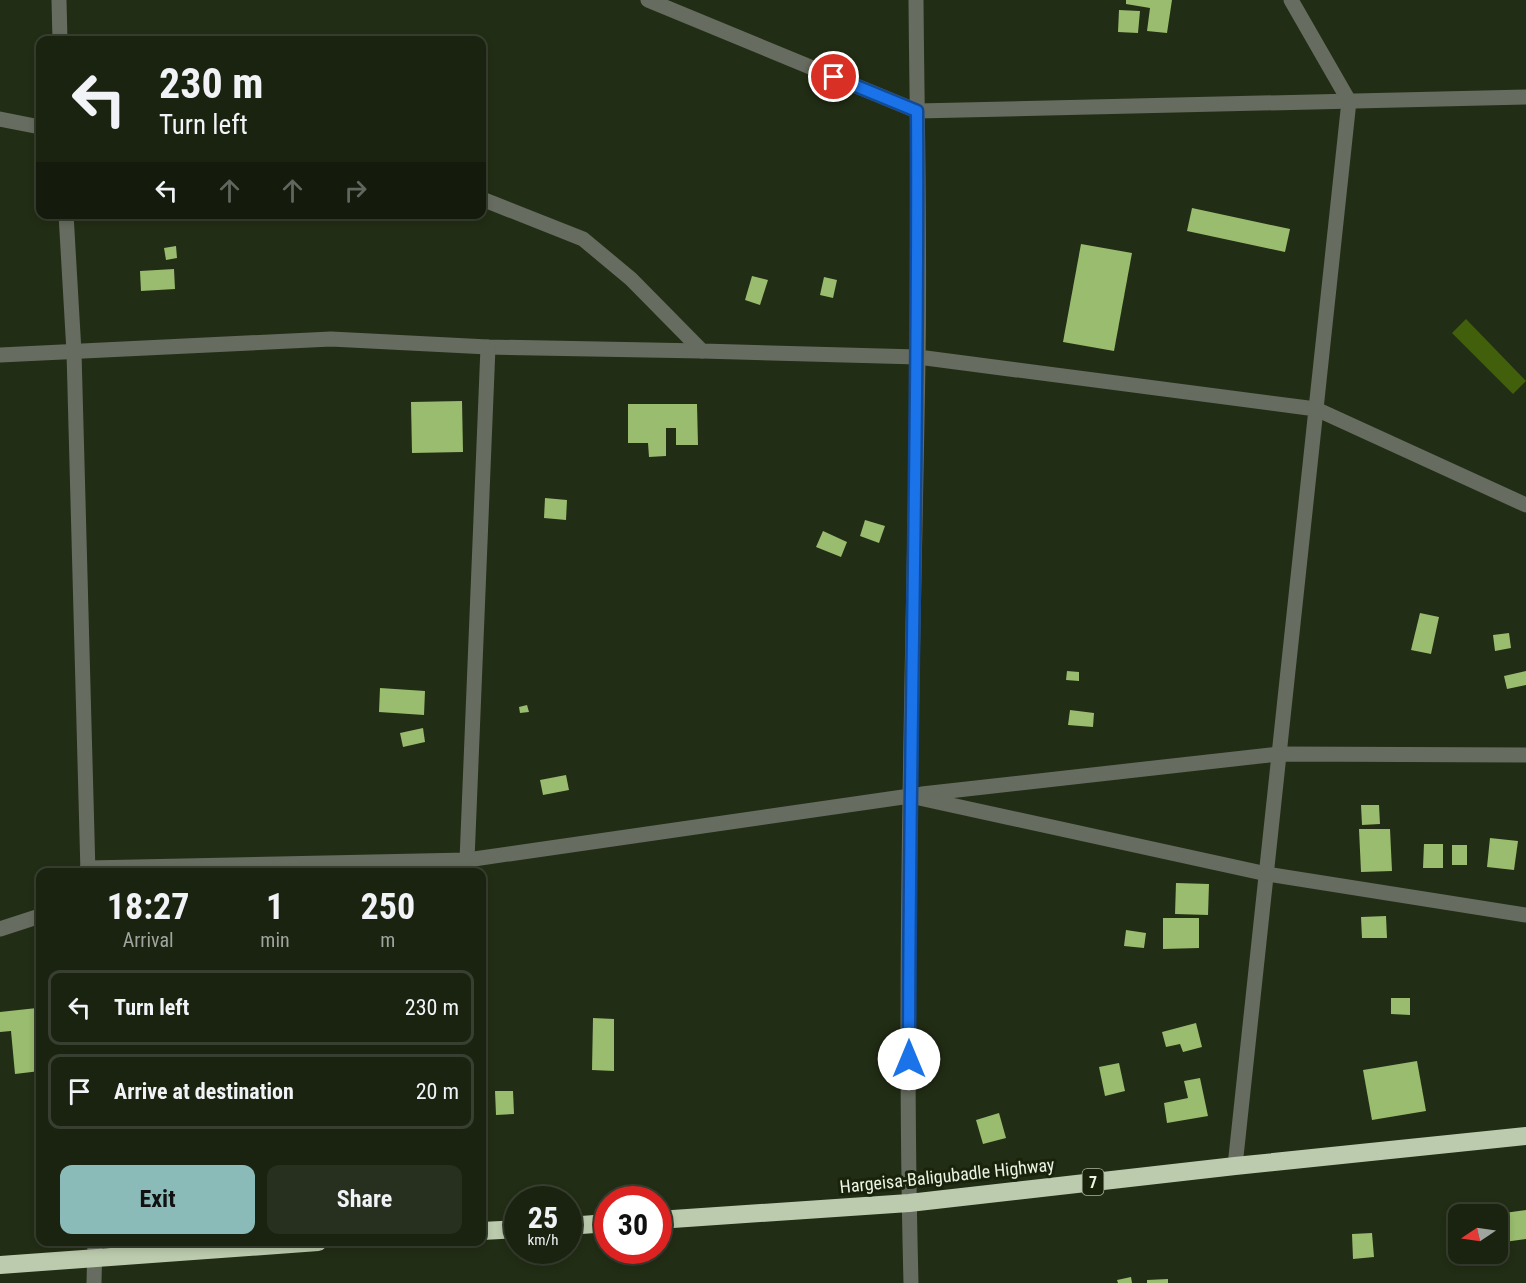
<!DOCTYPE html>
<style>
:root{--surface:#1a2210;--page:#272f1e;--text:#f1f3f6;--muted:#9fa49f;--line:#383f30;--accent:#8bbbb9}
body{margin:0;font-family:"Roboto Condensed",sans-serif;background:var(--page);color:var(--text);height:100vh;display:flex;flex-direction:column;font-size:22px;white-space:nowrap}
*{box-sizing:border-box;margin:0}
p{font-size:20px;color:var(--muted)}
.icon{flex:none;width:33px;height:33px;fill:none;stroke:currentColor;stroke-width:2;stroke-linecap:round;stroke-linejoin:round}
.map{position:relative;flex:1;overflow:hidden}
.drawer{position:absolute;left:36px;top:868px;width:450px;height:378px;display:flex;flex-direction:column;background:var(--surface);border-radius:12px;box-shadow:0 3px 9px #0003,0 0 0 2px var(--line)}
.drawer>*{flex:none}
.top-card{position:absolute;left:36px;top:36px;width:450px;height:183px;border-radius:12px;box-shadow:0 3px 9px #0003,0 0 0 2px var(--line);background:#1a2210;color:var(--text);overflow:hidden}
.needle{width:39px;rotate:257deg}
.controls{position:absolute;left:1448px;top:1204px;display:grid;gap:12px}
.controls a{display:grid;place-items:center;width:60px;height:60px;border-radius:12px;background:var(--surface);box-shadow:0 3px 9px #0003,0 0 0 2px var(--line);font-size:30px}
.speed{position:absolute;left:504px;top:1186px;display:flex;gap:12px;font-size:30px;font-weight:700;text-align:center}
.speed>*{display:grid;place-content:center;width:78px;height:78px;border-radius:50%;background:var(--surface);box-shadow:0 3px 9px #0003,0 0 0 2px var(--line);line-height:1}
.speed small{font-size:15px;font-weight:400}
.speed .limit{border:9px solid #d22;background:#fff;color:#111}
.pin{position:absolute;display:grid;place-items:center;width:51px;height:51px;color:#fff;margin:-26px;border:3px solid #fff;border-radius:50%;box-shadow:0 2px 6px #0007}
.me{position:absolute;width:66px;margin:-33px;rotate:0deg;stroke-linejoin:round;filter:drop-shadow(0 0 4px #0008)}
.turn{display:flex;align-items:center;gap:21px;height:126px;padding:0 24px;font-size:27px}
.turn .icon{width:78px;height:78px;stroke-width:2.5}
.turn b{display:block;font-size:42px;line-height:51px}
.lanes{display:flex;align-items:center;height:57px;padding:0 24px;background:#0003;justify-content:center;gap:30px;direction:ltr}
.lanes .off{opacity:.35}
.eta{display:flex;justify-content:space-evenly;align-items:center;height:102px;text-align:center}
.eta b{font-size:36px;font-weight:700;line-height:42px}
.primary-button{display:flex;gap:12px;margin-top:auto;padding:12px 24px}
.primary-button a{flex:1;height:69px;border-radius:12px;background:var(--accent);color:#111;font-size:24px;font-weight:700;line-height:69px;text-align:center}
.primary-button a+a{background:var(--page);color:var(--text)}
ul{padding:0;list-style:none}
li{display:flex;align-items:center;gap:18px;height:75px;margin:0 12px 9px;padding:0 12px;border:3px solid var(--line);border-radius:12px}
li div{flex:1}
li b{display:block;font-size:22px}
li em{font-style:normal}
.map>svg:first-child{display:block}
.water{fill:#425f0c}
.building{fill:#99bc6e}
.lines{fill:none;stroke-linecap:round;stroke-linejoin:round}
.minor{stroke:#676c60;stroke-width:15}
.highway{stroke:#bccbad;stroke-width:18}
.route-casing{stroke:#114b97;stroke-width:15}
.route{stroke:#1a73e8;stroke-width:10}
.labels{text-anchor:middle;stroke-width:6;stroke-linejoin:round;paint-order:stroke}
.shield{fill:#19230b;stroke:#acb5a3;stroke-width:1.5}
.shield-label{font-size:16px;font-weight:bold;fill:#ebf3e4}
.street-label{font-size:18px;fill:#ebf3e4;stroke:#19230b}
</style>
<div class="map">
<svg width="1526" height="1283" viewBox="0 0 1526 1283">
<rect width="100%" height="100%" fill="#222d15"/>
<!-- water -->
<path class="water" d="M1466 319 1526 381 1513 394 1452 333Z"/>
<!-- building -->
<g class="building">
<path d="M1126 0H1172L1167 33 1147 31 1150 8 1126 4Z"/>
<path d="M1119 10 1140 11 1138 33 1118 32Z"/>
<path d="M1192 208 1290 229 1285 252 1187 231Z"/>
<path d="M1081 244 1132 253 1114 351 1063 342Z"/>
<path d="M176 246 177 258 166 260 164 248Z"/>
<path d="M174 269 175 289 141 291 140 271Z"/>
<path d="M752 276 768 280 760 305 745 300Z"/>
<path d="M824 277 837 280 833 298 820 295Z"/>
<path d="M462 401 463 452 412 453 411 402Z"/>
<path d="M628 404H697L698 445H676V428H666V456L649 457 648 443H628Z"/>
<path d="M545 498 567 500 566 520 544 518Z"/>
<path d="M865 520 885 526 879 543 860 536Z"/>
<path d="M823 531 847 542 841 557 816 547Z"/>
<path d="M1420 613 1439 617 1431 654 1411 650Z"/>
<path d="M1509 633 1511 648 1495 651 1493 635Z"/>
<path d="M1067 671 1079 672V681L1066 680Z"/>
<path d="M1526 671V685L1507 689 1504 676Z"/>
<path d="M380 688 425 691 424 715 379 712Z"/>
<path d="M527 705 529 712 520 713 519 707Z"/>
<path d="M1070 710 1094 713 1093 727 1068 725Z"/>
<path d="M423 728 425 742 403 747 400 733Z"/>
<path d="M566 775 569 790 543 795 540 780Z"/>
<path d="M1361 805H1379L1380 824 1362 825Z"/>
<path d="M1359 829H1390L1392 871 1361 872Z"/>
<path d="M1490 838 1518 841 1514 870 1487 867Z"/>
<path d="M1424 844H1443V868H1423Z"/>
<rect x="1452" y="845" width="15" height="20"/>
<path d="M1176 883 1209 884 1208 915 1175 914Z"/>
<path d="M1386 916 1387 938H1362L1361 917Z"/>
<path d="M1163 918H1199V948L1163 949Z"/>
<path d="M1126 930 1146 933 1144 948 1124 946Z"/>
<path d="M1391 998H1410V1015L1391 1014Z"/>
<path d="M37 1008 40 1039V1071L15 1074 11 1031 0 1032V1012Z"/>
<path d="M593 1018 614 1019V1071L592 1070Z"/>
<path d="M1196 1023 1202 1047 1183 1052 1180 1044 1166 1047 1162 1032Z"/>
<path d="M1417 1061 1426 1111 1372 1120 1363 1070Z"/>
<path d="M1119 1063 1125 1091 1105 1096 1099 1067Z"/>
<path d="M1200 1078 1208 1116 1167 1123 1164 1103 1188 1098 1184 1081Z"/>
<path d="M495 1091H513L514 1114 496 1115Z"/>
<path d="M999 1113 1006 1138 983 1144 976 1120Z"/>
<path d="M1526 1210V1239L1497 1243V1214Z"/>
<path d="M1372 1233 1374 1257 1353 1259 1352 1234Z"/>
<path d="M1131 1277 1132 1283H1118L1117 1280Z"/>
<path d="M1168 1279V1283H1147V1280Z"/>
</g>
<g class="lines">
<!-- minor -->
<g class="minor">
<path d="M59 0 60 40"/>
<path d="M648 0 917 111 1526 97"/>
<path d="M1291 0 1349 101 1316 409 1526 505"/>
<path d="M0 119 40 127"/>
<path d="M482 199 583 239 631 279 702 351 918 357 1316 409 1235 1166"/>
<path d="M66 214 74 352 88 873"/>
<path d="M0 355 331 339 488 347 702 351"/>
<path d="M922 794 1279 754 1526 755"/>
<path d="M467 860 488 347"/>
<path d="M84 873 88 868 467 860 910 796 1267 874 1526 915"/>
<path d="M0 929 40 916"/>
<path d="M94 1283 95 1242"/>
<path d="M911 1283C903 976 913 668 918 361 920 241 917 120 916 0"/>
</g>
<!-- highway -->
<g class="highway">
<path d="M658 1220 909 1203 1235 1166 1526 1136"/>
<path d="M568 1226 608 1223"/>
<path d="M482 1231 518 1229"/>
<path d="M0 1265 318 1242"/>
</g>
</g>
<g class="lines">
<!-- route casing -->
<g class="route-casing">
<path id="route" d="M834 77 917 111C919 428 909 743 909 1059"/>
</g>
<!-- route -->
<use href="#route" class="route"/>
</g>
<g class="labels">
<!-- shield labels -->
<rect class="shield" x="1082.5" y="1169" width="21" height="26" rx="4.5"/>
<g class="shield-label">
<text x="1093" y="1188">7</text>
</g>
<!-- street labels -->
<g class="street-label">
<text transform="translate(947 1176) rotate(-6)" y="6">Hargeisa-Baligubadle Highway</text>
</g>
</g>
</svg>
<div class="controls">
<a><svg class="needle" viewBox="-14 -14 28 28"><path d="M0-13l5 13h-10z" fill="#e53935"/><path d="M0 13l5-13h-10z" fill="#9fa49f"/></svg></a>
</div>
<div class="speed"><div>25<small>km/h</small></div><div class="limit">30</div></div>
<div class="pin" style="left:834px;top:77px;background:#d93025"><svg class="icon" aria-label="arrive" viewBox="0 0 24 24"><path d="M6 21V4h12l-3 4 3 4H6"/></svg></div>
<svg class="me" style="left:909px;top:1059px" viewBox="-20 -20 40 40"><circle r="19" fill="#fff"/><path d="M0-13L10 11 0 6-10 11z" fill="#1a73e8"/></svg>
<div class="top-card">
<div class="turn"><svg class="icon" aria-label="left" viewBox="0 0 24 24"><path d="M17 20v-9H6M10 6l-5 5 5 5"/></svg><div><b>230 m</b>Turn left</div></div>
<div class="lanes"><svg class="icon" aria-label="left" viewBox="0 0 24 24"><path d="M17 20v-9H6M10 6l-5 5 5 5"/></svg><svg class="icon off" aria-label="ahead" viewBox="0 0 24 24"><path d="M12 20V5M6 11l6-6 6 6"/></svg><svg class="icon off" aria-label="ahead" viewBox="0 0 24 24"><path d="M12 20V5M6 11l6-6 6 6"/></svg><svg class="icon off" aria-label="right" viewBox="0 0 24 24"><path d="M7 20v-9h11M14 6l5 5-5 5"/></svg></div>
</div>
<section class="drawer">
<div class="eta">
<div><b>18:27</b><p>Arrival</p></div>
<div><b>1</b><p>min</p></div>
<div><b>250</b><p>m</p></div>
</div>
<ul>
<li><svg class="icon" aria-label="left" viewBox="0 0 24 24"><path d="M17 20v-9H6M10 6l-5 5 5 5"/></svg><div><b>Turn left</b></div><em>230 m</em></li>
<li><svg class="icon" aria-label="arrive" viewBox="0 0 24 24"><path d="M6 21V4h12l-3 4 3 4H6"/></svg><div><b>Arrive at destination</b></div><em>20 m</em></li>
</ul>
<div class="primary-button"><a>Exit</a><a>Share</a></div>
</section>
</div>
